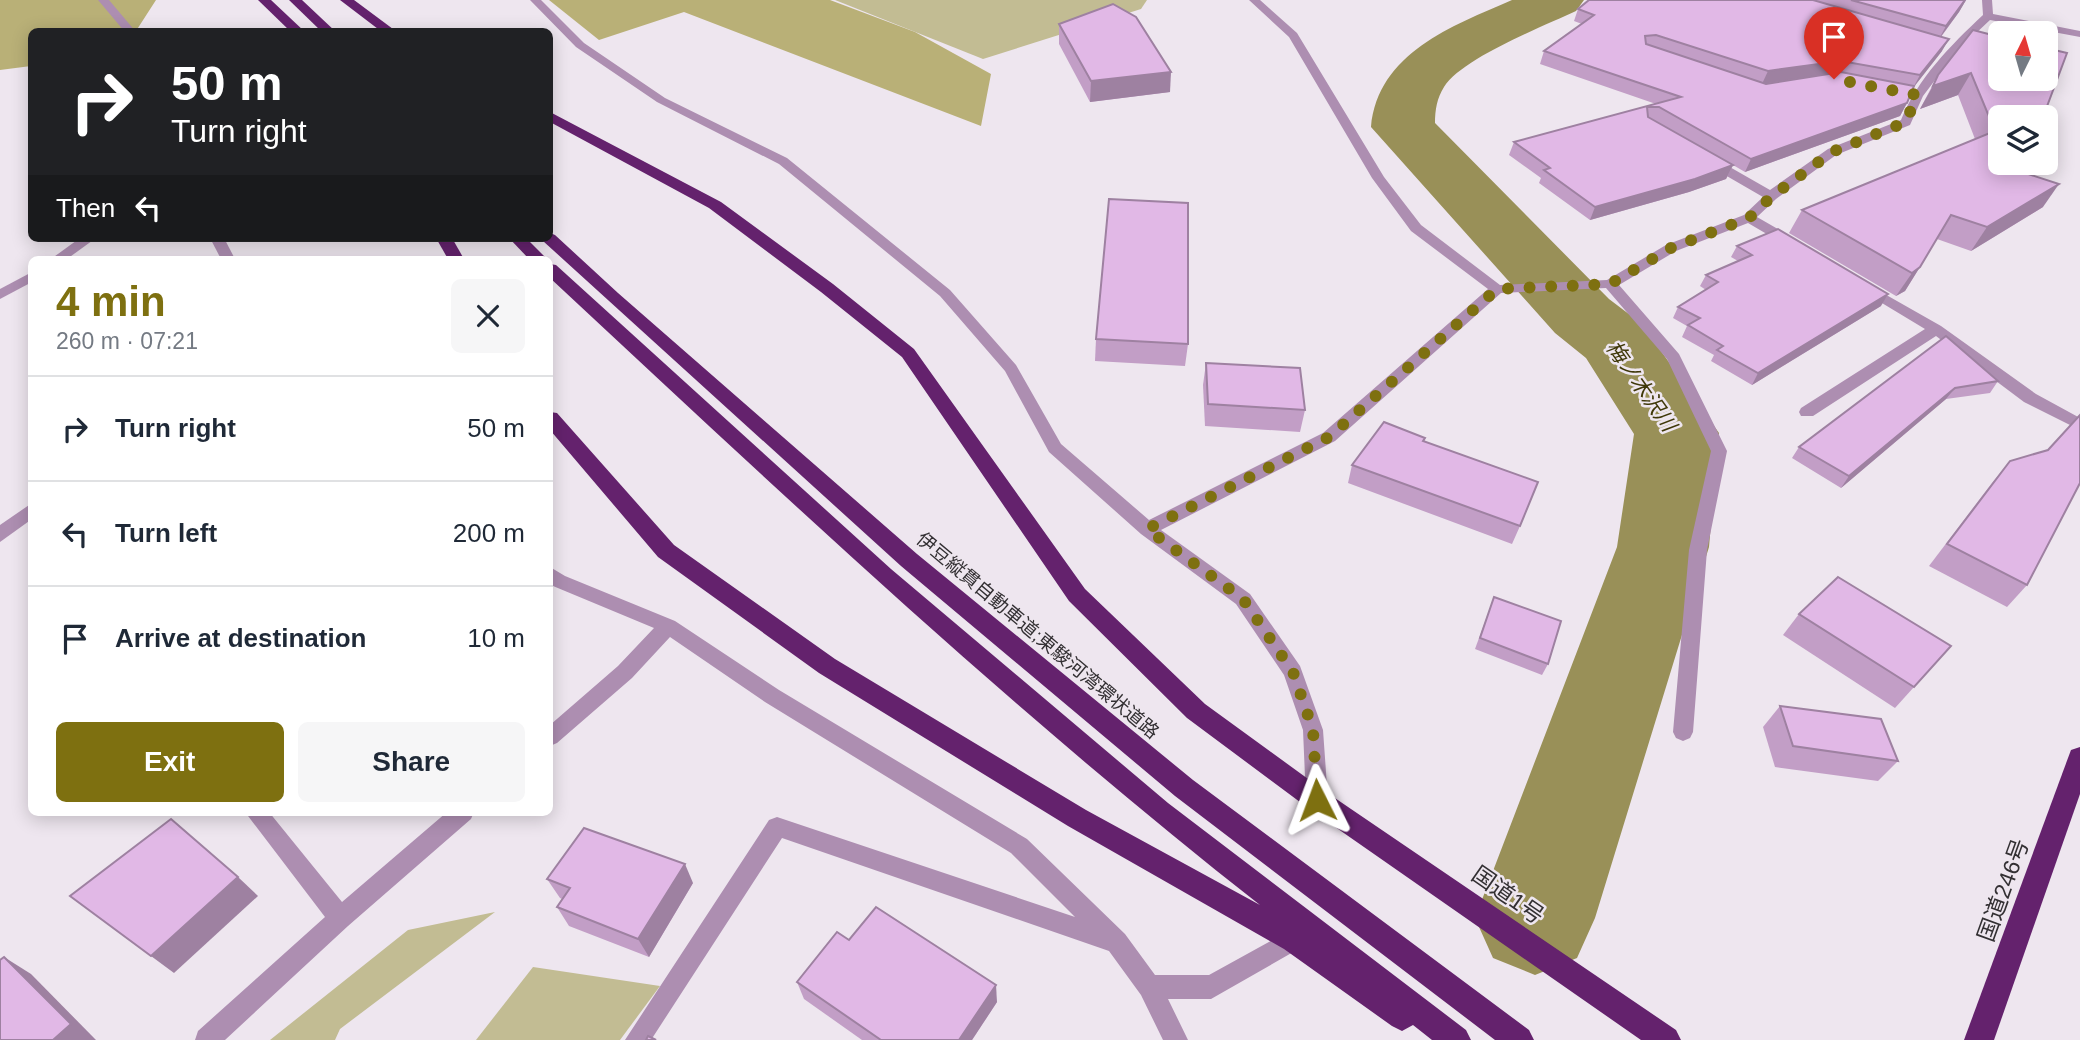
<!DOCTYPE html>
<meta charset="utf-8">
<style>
:root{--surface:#fff;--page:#f6f6f7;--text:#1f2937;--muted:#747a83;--line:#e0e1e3;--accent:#7e7010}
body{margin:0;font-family:Helvetica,"Noto Sans JP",sans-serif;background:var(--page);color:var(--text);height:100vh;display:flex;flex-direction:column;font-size:26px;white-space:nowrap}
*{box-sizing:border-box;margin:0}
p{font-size:23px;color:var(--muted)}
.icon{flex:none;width:38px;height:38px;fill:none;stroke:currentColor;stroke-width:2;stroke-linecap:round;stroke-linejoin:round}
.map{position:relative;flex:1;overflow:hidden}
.drawer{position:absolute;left:28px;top:256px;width:525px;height:560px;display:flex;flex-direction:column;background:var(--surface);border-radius:10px;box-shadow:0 4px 18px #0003}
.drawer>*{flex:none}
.top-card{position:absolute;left:28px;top:28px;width:525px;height:214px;border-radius:10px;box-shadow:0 4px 18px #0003;background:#202124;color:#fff;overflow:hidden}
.needle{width:46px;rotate:5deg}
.controls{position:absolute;left:1988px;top:21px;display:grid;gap:14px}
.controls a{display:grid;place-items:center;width:70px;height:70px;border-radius:10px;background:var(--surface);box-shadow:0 4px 18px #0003;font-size:35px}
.pin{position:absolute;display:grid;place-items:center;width:60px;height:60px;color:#fff;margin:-72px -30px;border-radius:50% 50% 50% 0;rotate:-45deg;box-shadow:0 0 7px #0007}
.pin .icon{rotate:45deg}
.me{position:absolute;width:77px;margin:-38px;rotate:357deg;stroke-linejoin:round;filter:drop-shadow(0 0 5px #0008)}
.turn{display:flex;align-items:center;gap:24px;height:147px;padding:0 28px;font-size:32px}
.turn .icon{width:91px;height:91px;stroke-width:2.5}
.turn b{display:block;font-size:49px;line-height:60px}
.then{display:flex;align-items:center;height:66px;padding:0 28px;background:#0003;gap:14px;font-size:26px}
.round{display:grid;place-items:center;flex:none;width:74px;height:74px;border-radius:10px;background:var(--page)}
.overview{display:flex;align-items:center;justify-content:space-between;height:119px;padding:0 28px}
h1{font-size:42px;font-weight:700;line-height:52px;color:var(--accent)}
.cta{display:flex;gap:14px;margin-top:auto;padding:14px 28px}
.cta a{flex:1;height:80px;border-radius:10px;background:var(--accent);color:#fff;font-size:28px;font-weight:700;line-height:80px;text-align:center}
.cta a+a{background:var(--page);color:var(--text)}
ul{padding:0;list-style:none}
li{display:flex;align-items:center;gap:21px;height:105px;padding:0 28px;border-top:2px solid var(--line)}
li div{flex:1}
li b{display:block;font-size:26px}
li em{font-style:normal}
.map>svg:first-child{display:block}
.green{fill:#c2bc93}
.forest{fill:#b9b077}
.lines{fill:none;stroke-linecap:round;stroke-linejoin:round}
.river{fill:#999058;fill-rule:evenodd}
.minor{fill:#ad8eb1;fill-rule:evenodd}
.highway{fill:#64226d;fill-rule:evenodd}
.wall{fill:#c29ec6}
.shaded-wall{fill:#9e81a1}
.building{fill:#e1b8e6;stroke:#9e81a1;stroke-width:2}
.route{stroke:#7e7010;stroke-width:12;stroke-dasharray:0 21.6}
.labels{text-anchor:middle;stroke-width:5;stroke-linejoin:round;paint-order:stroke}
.street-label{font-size:19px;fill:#333033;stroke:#eee6ef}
.water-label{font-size:21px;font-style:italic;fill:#3f3809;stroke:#eee6ef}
.near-street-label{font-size:23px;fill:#333033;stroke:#eee6ef}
</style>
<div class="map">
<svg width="2080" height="1040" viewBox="0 0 2080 1040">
<rect width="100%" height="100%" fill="#eee6ef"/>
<!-- green -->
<g class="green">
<path d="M835 0H1147L1141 9 983 59Z"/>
<path d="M495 912 340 1029 335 1040H270L408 930Z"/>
<path d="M533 967 660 986 620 1040H476Z"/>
</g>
<!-- forest -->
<g class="forest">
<path d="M0 0H156L136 31 32 32 31 66 0 70Z"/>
<path d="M549 0H830L915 32 991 74 981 126 684 12 599 40Z"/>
</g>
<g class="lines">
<!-- river -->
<path class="river" d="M1512 0H1584L1576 11C1544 26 1462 58 1444 87 1437 98 1435 110 1435 123L1609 299 1642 324 1719 433 1709 547 1595 918 1577 958 1535 975 1493 958 1475 918 1617 547 1634 434 1586 358 1555 333 1371 127C1378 53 1452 26 1512 0Z"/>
<!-- minor -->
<g class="minor">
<path d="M98 0H109L136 32H125Z"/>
<path d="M530 0H541L584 43 665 98 787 158 950 290 1016 365 1061 444 1149 520 1323 433 1488 289 1411 231 1372 178 1289 37 1249 0H1260L1297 33 1384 177 1421 225 1500 285 1607 280 1666 245 1744 215 1763 197 1706 164V158H1714L1770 190 1828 149 1901 120C1918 78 1950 46 1983 15L1982 0H1992L1993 14 2080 31V37L1990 20 1957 51 1923 96 1910 125 1836 155 1776 199 1757 217 1797 240V246H1787L1748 223 1676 251 1619 285 1679 354 1727 451 1707 550 1693 732 1690 738 1683 741 1676 738 1673 732 1689 550 1711 451 1667 359 1606 288 1501 293 1335 441 1161 530 1250 594 1300 666 1323 730 1328 800 1325 807 1317 810 1309 807 1306 800 1303 730 1284 675 1236 604 1141 534 1049 452 1005 371 940 296 779 164 657 102 576 47Z"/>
<path d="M80 238H96L67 259H51Z"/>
<path d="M210 238H224L235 259H221Z"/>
<path d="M32 272V282L0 299V289Z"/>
<path d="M1867 284 1941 326 2036 394 2080 418V430L2024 402 1936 336 1813 416H1801L1799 412 1801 408 1925 329 1862 291 1860 288Z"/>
<path d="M32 503V519L0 542V525Z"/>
<path d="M550 567 565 576 675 621 779 690 1027 839 1125 934 1155 975H1209L1294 928 1302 931 1306 939 1302 947 1211 999H1168L1188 1040H1163L1141 995 1109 951 782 838 651 1040H625L769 820 777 817 1075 917 1011 853 765 702 670 637 632 678 557 743 550 746V725L618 666 654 628 553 586 550 584Z"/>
<path d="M245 812H269L342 902 447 812H474L471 819 348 926 225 1040H195L198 1031 325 917Z"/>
</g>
<!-- highway -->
<g class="highway">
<path d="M258 0H271L305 32H291Z"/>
<path d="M289 0H302L336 32H322Z"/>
<path d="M340 0H354L397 32H382Z"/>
<path d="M550 112 721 202 833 284 914 349 1085 589 1205 704 1326 792 1676 1030 1681 1040H1641L1308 808 1187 718 1069 601 902 357 821 292 709 208 550 122Z"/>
<path d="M550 233 555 235 618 293 917 554 1193 780 1529 1030 1534 1040H1495L1175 796 901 566 543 241 541 238H550Z"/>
<path d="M436 238H452L464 259H448Z"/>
<path d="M509 238H526L547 259H529Z"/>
<path d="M550 264 556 265 891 569 1168 803 1466 1030 1471 1040H1432L1413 1025 1402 1031 1392 1026 1284 949 1068 826 819 673 658 557 550 430V412L557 413 674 545 835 659 1086 810 1260 905C1011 710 781 493 550 278Z"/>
<path d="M2080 747V794L1994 1040H1964L2068 758 2071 750Z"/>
</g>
</g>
<!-- wall -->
<g class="wall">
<path d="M1589 0H1966L1959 12 1941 37 1942 51 1913 88 1907 103 1900 116 1745 172 1733 165 1726 179 1689 192 1590 220 1539 183 1541 178 1509 155 1514 142 1656 104 1540 64 1544 51 1582 24 1574 21 1578 9Z"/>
<path d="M1059 24 1170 92 1090 102 1059 44Z"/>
<path d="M1973 30 2022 172 2043 207 1971 251 1937 239 1905 291 1896 296 1789 233 1802 210 1975 139 1958 95 1920 109 1938 75Z"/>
<path d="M1737 246 1881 306 1752 385 1711 361 1714 355 1682 337 1687 326 1673 318 1678 307 1706 290 1700 286 1706 275 1738 261 1731 257Z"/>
<path d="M1946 336 1998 381 1990 393 1946 399 1841 488 1792 458 1799 447Z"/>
<path d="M1096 339 1188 344 1185 366 1095 361Z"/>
<path d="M1206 363 1305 410 1300 432 1205 426 1203 385Z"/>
<path d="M1425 438 1424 442 1520 526 1512 544 1348 483 1352 465Z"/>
<path d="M2010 461 2027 585 2007 607 1929 566 1992 483Z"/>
<path d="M1494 597 1548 664 1542 675 1475 649Z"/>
<path d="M1799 614 1951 646 1895 708 1783 635Z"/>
<path d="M1780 706 1898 761 1878 781 1775 767 1763 727Z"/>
<path d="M547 879 693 883 649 957 569 926 557 907 562 899 560 898Z"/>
<path d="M849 940 997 1002 972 1040H862L804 999 797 982Z"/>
</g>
<!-- shaded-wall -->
<g class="shaded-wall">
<path d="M1966 0 1959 12 1939 39 1946 26Z"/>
<path d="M1949 39 1942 51 1913 88 1920 75Z"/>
<path d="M1841 61 1834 73 1762 84 1768 71Z"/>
<path d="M1171 72 1170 92 1090 102 1091 81Z"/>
<path d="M1971 73 1958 95 1920 109 1933 86Z"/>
<path d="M1907 103 1900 116 1745 172 1751 159Z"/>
<path d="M1733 165 1726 179 1689 192 1590 220 1595 207Z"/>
<path d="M2059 184 2043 207 1971 251 1987 227Z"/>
<path d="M1920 267 1905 291 1896 296 1912 273Z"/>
<path d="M1888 294 1881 306 1752 385 1758 373Z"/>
<path d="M1955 388 1946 399 1841 488 1849 476Z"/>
<path d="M685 864 693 883 649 957 638 939Z"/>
<path d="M238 877 258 896 174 973 151 956Z"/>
<path d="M4 957 31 974 96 1040H53Z"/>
<path d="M996 985 997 1002 972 1040H959Z"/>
</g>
<!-- building -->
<g class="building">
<path d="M1589 0H1813L1949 39 1920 75 1841 61 1768 71 1656 35 1645 36 1646 44 1766 84 1841 72 1914 86 1907 103 1751 159 1659 107H1647L1648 117 1733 165 1695 179 1595 207 1544 170 1550 168 1514 142 1681 97 1544 51 1594 15 1578 9Z"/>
<path d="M1851 0H1965L1946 26Z"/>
<path d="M1113 4 1136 17 1171 72 1091 81 1059 24Z"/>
<path d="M1973 30 2000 37V79H2046V48L2067 53 2043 117H2000V163H2026L2022 172 2059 184 1987 227 1951 215 1920 267 1912 273 1802 210 1995 131 1971 73 1933 86 1938 75Z"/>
<path d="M1109 199 1188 203V344L1096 339Z"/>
<path d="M1778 229 1888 294 1758 373 1717 350 1723 346 1688 325 1700 318 1678 307 1718 282 1706 275 1752 255 1737 246Z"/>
<path d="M1946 336 1998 381 1955 388 1849 476 1799 447Z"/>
<path d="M1206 363 1300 368 1305 410 1208 404Z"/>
<path d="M2080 415V483L2027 585 1947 544 2010 461 2048 450Z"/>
<path d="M1384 422 1425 438 1423 441 1538 482 1520 526 1352 465Z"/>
<path d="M1838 577 1951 646 1914 687 1799 614Z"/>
<path d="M1494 597 1561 621 1548 664 1480 638Z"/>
<path d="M1780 706 1881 719 1898 761 1793 746Z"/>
<path d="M171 819 238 877 151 956 70 896Z"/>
<path d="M584 828 685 864 638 939 557 907 570 888 547 879Z"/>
<path d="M876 907 996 985 959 1040H881L797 982 837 932 849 940Z"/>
<path d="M4 957 71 1024 53 1040H0V960Z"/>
<path d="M648 1036 656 1040H646Z"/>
</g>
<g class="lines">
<!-- route -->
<path class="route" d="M1317 800 1313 730 1293 672 1243 599 1147 529 1329 437 1497 289 1610 284 1671 248 1749 218 1771 197 1832 152 1906 122 1917 95 1834 79"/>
</g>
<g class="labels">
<!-- street labels -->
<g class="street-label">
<text transform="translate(1038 635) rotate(40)" y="7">伊豆縦貫自動車道;東駿河湾環状道路</text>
</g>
<!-- water labels -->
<g class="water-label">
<text transform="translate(1641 386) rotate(55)" y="7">梅ノ木沢川</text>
</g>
<!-- near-street labels -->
<g class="near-street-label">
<text transform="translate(2003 890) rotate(-70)" y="8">国道246号</text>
<text transform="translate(1508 895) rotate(35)" y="8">国道1号</text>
</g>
</g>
</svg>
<div class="controls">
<a><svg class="needle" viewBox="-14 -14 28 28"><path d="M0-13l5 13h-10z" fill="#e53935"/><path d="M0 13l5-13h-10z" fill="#747a83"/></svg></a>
<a><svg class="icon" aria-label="layers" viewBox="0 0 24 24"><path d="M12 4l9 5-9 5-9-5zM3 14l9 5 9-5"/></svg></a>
</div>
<div class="pin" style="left:1834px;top:79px;background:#d93025"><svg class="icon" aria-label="arrive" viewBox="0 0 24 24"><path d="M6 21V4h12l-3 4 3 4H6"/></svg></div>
<svg class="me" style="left:1317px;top:800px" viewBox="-20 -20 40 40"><path d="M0-17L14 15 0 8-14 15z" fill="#7e7010" stroke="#fff" stroke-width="4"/></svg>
<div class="top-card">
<div class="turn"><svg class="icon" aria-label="right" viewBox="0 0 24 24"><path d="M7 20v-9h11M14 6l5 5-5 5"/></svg><div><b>50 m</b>Turn right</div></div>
<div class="then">Then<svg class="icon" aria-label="left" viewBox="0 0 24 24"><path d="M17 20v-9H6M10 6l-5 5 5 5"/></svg></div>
</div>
<section class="drawer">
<div class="overview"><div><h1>4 min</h1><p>260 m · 07:21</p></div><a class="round"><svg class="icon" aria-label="close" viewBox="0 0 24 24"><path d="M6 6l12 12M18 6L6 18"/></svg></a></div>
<ul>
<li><svg class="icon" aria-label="right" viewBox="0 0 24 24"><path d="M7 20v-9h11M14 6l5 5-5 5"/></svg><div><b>Turn right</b></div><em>50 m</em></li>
<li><svg class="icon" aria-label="left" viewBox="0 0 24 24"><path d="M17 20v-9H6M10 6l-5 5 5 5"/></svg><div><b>Turn left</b></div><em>200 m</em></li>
<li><svg class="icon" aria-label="arrive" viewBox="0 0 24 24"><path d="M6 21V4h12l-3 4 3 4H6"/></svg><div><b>Arrive at destination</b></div><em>10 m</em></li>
</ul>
<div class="cta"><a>Exit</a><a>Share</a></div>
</section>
</div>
